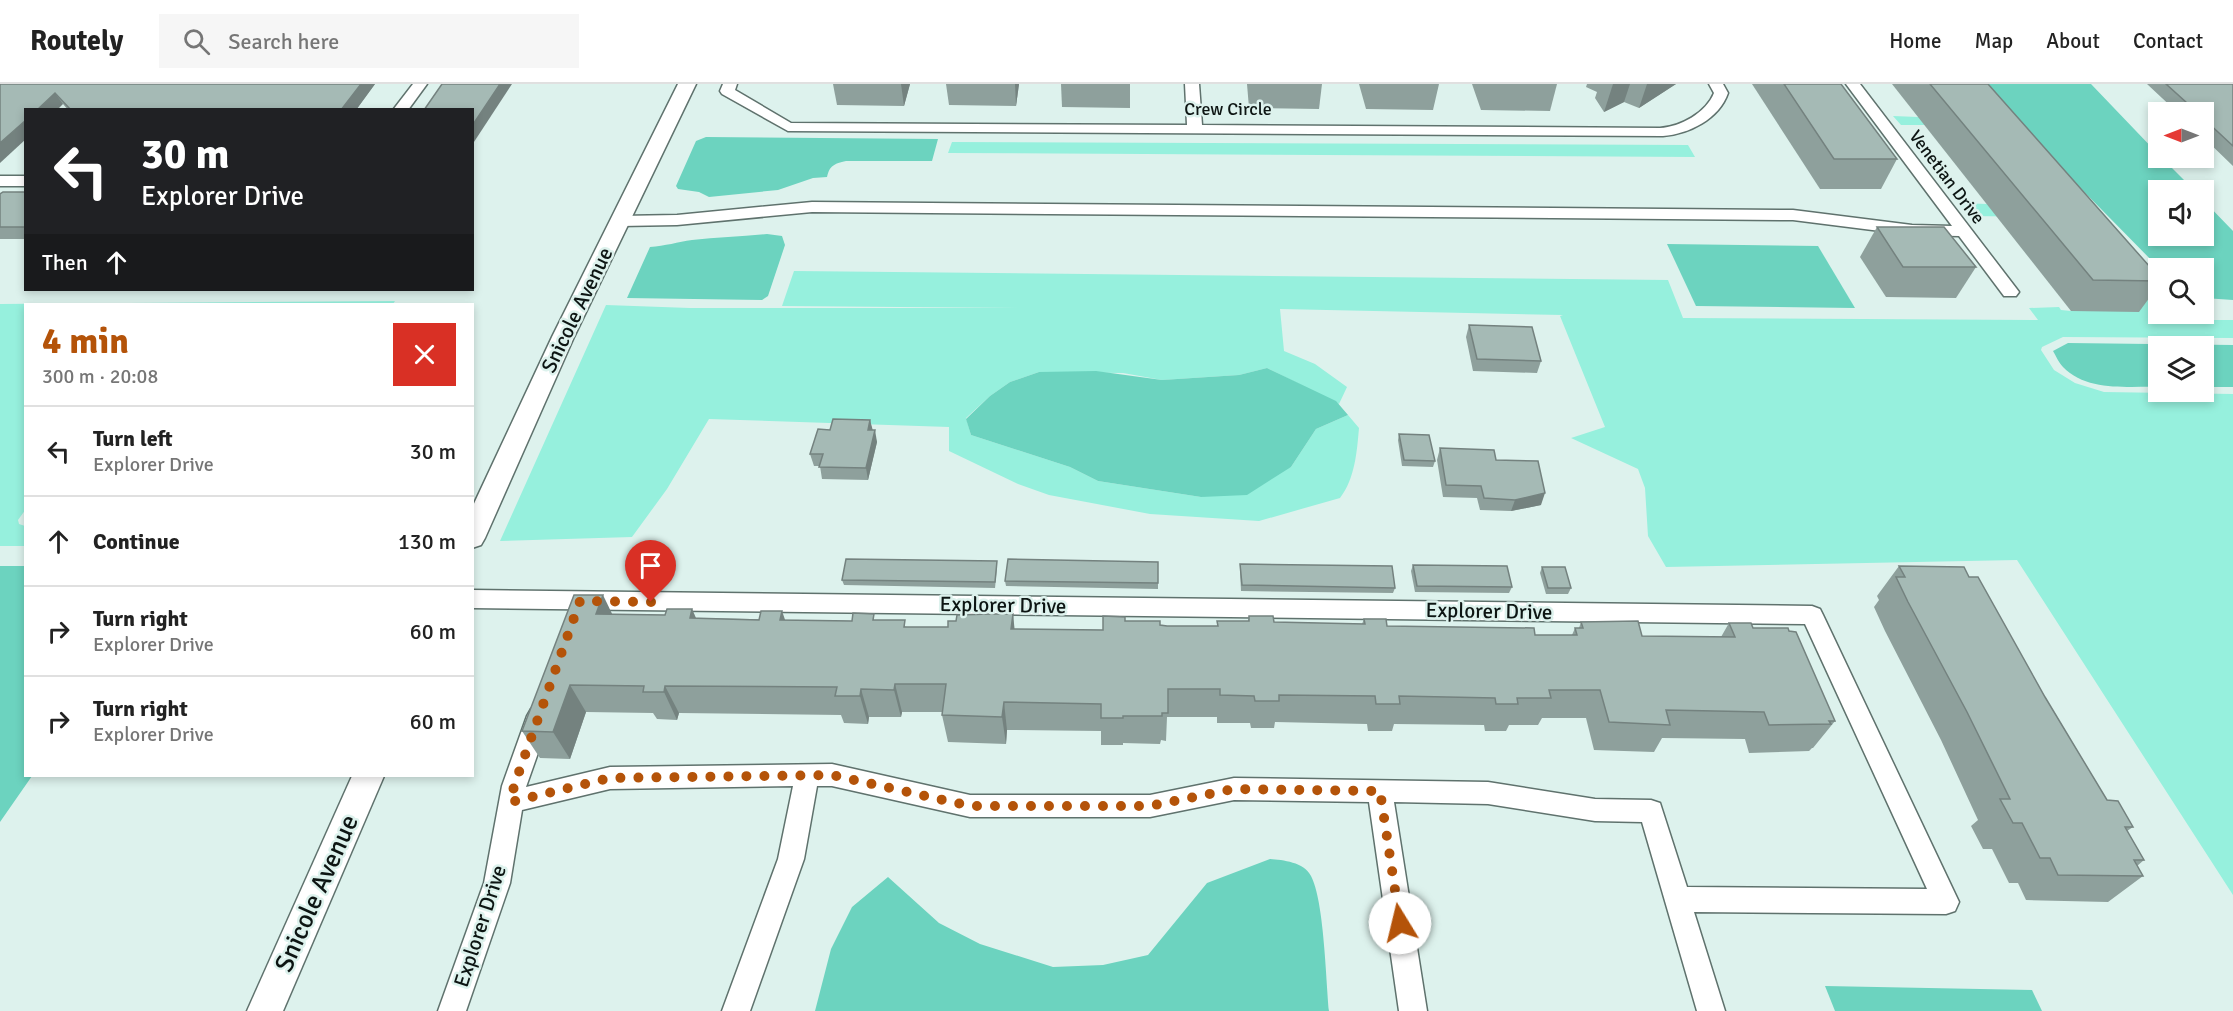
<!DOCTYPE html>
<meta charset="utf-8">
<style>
:root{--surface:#fff;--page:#f6f6f6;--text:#222;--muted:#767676;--line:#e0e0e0;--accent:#b45309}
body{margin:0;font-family:Signika,sans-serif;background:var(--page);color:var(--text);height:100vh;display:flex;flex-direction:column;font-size:22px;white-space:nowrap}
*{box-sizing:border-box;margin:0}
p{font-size:20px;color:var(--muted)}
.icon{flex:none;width:33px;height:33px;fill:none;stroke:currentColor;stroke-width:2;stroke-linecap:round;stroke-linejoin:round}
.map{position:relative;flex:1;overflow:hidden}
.side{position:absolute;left:24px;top:219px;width:450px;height:474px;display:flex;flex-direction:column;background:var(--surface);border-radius:0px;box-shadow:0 3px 9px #0003}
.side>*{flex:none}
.guide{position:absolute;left:24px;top:24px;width:450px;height:183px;border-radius:0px;box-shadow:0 3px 9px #0003;background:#202124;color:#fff;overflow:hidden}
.needle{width:39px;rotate:270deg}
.tools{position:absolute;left:2148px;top:18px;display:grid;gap:12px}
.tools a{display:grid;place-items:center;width:66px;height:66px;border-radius:0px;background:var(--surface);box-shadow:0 3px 9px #0003;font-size:30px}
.pin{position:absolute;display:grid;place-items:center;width:51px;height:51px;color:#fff;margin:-62px -26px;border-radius:50% 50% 50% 0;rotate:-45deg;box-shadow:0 0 6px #0007}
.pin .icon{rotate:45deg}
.me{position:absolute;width:66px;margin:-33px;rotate:351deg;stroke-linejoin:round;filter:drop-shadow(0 0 4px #0008)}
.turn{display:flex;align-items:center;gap:21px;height:126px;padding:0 18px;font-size:27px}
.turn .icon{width:78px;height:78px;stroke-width:2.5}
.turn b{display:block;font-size:42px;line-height:51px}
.then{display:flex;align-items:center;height:57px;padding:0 18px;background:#0003;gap:12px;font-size:22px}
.round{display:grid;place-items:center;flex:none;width:63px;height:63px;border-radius:0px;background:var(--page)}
.overview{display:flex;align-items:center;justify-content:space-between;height:102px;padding:0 18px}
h1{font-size:36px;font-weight:800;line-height:45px;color:var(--accent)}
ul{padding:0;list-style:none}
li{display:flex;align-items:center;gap:18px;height:90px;padding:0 18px;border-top:2px solid var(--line)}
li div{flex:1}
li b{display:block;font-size:22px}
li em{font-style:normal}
header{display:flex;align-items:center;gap:36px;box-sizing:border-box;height:84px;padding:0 30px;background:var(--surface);border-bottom:2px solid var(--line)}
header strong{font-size:28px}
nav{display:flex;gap:33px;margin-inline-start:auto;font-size:21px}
.search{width:420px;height:54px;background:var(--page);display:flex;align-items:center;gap:15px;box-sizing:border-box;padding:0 21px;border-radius:0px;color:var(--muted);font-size:22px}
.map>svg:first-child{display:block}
.green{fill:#96f0dd}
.water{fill:#6cd3bf}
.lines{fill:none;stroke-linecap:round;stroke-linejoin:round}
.minor-casing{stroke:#5f726d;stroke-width:3}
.tertiary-casing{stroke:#5f726d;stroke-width:3}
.minor{fill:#fff;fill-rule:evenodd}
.tertiary{fill:#fff;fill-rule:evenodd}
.wall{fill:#8ea09c}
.shaded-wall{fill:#74827f}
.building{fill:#a5bab5;stroke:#74827f;stroke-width:1.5}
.route{stroke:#b45309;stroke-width:10;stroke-dasharray:0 18}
.labels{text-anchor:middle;stroke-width:5;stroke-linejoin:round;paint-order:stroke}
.far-street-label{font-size:18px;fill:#0d1513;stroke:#ddf2ed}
.street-label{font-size:21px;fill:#0d1513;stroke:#ddf2ed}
.near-street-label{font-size:26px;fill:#0d1513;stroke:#ddf2ed}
</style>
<header>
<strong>Routely</strong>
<div class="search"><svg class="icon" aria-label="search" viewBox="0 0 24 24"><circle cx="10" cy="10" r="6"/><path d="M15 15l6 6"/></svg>Search here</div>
<nav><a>Home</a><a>Map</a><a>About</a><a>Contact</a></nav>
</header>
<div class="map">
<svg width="2233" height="927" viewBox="0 0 2233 927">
<rect width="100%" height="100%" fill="#ddf2ed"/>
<!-- green -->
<g class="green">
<path d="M1970 0 2158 217V230H2170L2175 236H2233V254L2063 253 2042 263 2041 266 2054 286 2075 299 2104 308 2233 310V811L2017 476 1666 483 1648 452 1645 404 1638 385 1571 354 1605 343 1560 232 1563 231 1280 225 1284 267 1315 280 1347 303 1339 320 1267 284 1239 291 1162 296 1123 289 1039 288 1010 298 990 312 966 334 971 351 1070 383 1098 397 1201 413 1291 383 1316 345 1348 331 1359 344C1357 367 1355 395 1340 414L1259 437 1150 430 1049 411 1018 400 949 367V343L709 335 667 405 632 453 500 457 606 221 690 224H1029L782 222 794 187 1668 196 1683 234 2038 236 2029 224 2059 223 2061 226 2071 227 2058 133 1968 132 1958 119 1987 120 1982 41H1901L1893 32 1918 33Z"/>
<path d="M952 58 1688 61 1695 73 948 69Z"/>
<path d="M395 217 393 220H26V425L18 436 19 440 25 442V462H0V220Z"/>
</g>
<!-- water -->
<g class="water">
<path d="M1988 0H2091L2158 70V74H2162L2194 106H2158V152H2204V117L2233 147V216L2204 214V184H2159L2046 69Z"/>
<path d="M706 53 938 55 932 77H846C834 80 830 81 827 93L813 94 778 106 709 113 699 108 678 105 676 102 696 57Z"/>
<path d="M767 150 782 152 785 161 768 212 762 216 627 214 650 163C665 162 678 158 692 156 717 153 742 153 767 150Z"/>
<path d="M1667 160 1818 162 1855 224 1696 222Z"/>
<path d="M2068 259 2233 261V303H2204V262H2158V303C2128 302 2087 308 2063 283 2059 279 2056 272 2053 267Z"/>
<path d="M1267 284 1336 317 1348 331 1316 345 1291 383 1247 411 1201 413 1098 397 1070 383 971 351 966 335 990 312 1010 298 1039 288 1096 287 1162 296 1239 291Z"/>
<path d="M0 482H25L26 692H32L0 738Z"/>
<path d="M1270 775C1283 776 1304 778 1311 792 1324 816 1326 896 1329 927H815L831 865 852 823 888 793 939 839 980 860 1053 883 1103 881 1148 871 1207 799Z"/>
<path d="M1825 902 2032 906 2042 927H1835Z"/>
</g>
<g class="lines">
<!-- minor casing -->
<g class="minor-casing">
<g id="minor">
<path d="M413 0H427L408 26H393Z"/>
<path d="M723 0H737L735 6 791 39 1187 41 1185 0H1199L1202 41 1660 44C1680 43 1706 29 1714 9L1709 0H1723L1728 9C1719 35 1689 50 1663 52L788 47 722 10 720 7Z"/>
<path d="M1846 0H1860L2016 204 2019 208 2016 212H2004L1959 152 1912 151 1793 136 812 128 677 141 620 142 612 137 620 132 677 131 812 118 1793 126 1912 141 1952 142Z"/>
<rect x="0" y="92" width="26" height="10"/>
<path d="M472 506 1812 522 1820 525 1823 531 1959 818 1955 827 1946 830 1694 828 1725 927H1697L1642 738 1595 737 1488 720 1394 718 1427 927H1399L1369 718 1234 716 1150 733H970L832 702H817L804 775 750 927H722L778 775 793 702 610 705 522 726 510 799 466 927H438L484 799 502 702 527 632 531 625 539 622 547 625 551 632 526 703 610 683 832 680 970 711H1150L1234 694 1488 698 1595 715 1651 716 1660 719 1687 803 1927 805 1805 540 472 524Z"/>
</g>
</g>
<!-- tertiary casing -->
<g class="tertiary-casing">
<g id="tertiary">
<path d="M678 0H696L574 253 485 454 481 461 472 464V424L552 253Z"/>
<path d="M352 692H384L283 927H247Z"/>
</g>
</g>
<!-- minor -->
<use href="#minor" class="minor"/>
<!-- tertiary -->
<use href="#tertiary" class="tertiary"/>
</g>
<!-- wall -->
<g class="wall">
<path d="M0 0H375L356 26H68L63 20Z"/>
<path d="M833 0H910L904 22 837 21Z"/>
<path d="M946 0H1019L1016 22 949 21Z"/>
<path d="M1061 0H1130V24L1062 23Z"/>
<path d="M1247 0H1322L1319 25 1249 24Z"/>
<path d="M1359 0H1439L1433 26 1366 25Z"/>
<path d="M1472 0H1557L1550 27 1481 26Z"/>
<path d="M1587 0H1676L1639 24 1624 18 1604 28 1595 14 1597 8 1586 3Z"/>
<path d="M1752 0H1841L1897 75 1881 105H1820Z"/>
<path d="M1892 0H1988L2158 192V202L2139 228 2071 227Z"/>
<path d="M2147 0H2233V82L2204 54V28H2177Z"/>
<path d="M26 108V155H0V110Z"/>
<path d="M1877 143 1976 183 1956 214 1886 213 1860 173Z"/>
<path d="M1469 241 1541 277 1537 289 1473 287 1466 253Z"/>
<path d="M870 336 872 346 877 358 868 396 822 395 820 382H814L810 370 830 346Z"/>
<path d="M1399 350 1435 377 1433 383 1402 382 1398 356Z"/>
<path d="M1440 364 1496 376 1541 421 1511 427 1480 426 1477 414 1443 413 1437 376Z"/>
<path d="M997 477V483L995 504 844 501 842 496Z"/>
<path d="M1158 478V505L1006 502 1005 497Z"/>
<path d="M1240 480 1395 504 1393 509 1241 507 1240 486Z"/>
<path d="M1413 481 1512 503 1509 509 1415 508 1411 487Z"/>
<path d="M1899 482 1969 493 2045 613 2107 716 2133 743 2127 747 2144 776 2137 782 2143 792 2108 818 2026 816 2018 799H2009L1992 765H1983L1971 742 1978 736 1941 656 1885 547 1874 523 1879 516 1877 512Z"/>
<path d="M1542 483 1571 504 1568 510H1546L1540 489Z"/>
<path d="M692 525 696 534 852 537 875 536 907 543H948L956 537 1013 530 1014 545 1103 546 1125 537 1160 541 1167 542H1217V537H1248L1249 532 1274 538 1362 540 1364 535 1387 542 1535 551H1572L1575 544H1579L1581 538 1642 552 1721 553 1729 539 1753 544 1835 637 1813 664H1812L1809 667 1749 669 1745 655 1662 654 1654 668 1594 666 1586 634H1542L1538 641H1509L1506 647H1485L1484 641 1394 640 1392 647H1368L1367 640 1275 638 1274 644H1251L1250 639H1217V633H1167L1166 657 1161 656 1160 660 1123 659V661H1101V647L1007 646 1006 660 948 658 942 631 943 628H902L901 633H869L868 640 844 639 841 631 679 629 677 636 657 635 653 629 586 628 570 675 540 674 522 647 613 530 665 531Z"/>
</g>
<!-- shaded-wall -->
<g class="shaded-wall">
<path d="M361 0H375L356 26H341Z"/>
<path d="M500 0H512L472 61V42Z"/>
<path d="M901 0H910L904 22Z"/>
<path d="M1015 0H1019L1016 22Z"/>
<path d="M1613 0H1630L1624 18 1604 28Z"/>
<path d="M1647 0H1676L1639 24Z"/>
<path d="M55 9 63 20 57 26H37Z"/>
<path d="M26 36V55L0 79V59Z"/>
<path d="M870 336 873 347 868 346Z"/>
<path d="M875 346 877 358 868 396 866 384Z"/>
<path d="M1545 409 1541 421 1511 427 1515 416Z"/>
<path d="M603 511 617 540 596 530Z"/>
<path d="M692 525 704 554 690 534Z"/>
<path d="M782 527 792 556 780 536Z"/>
<path d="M1013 530 1016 559 1011 545Z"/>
<path d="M895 600 902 628 901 633 894 606Z"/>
<path d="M570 601 586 628 570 675 553 648Z"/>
<path d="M665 602 679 629 677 636 664 608Z"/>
<path d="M861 605 869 633 868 640 860 612Z"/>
<path d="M1004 618 1007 646 1006 660 1002 633Z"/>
</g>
<!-- building -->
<g class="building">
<path d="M0 0H361L341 26H71L55 9 37 26H26V36L0 59Z"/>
<path d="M442 0H500L472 42V26H424Z"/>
<path d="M1784 0H1841L1897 75H1834Z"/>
<path d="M1930 0H1988L2158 192V197L2093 196Z"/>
<path d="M2166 0H2233V62L2204 35V28H2197Z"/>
<path d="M3 108H26V143H0V110Z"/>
<path d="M1877 143H1944L1976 183H1903Z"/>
<path d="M1469 241 1532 243 1541 277 1477 275Z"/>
<path d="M833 335 870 336 868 346H875L866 384 819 383 823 370H810L818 345 830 346Z"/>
<path d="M1399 350 1429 351 1435 377 1404 376Z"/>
<path d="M1440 364 1494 366 1496 376 1538 377 1545 409 1515 416 1484 414 1481 402 1446 401Z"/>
<path d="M846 475 997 477 995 498 842 496Z"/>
<path d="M1008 475 1158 478V499L1005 497Z"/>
<path d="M1240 480 1392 482 1395 504 1242 501Z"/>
<path d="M1413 481 1507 482 1512 503 1417 502Z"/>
<path d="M1899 482 1964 483 1969 493H1978L2045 613 2107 716 2118 717 2133 743H2125L2144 776H2134L2143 792 2058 791 2050 774H2040L2022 739H2013L2000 715H2010L1967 628 1908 518 1896 493H1905Z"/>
<path d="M1542 483H1565L1571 504H1548Z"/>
<path d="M574 511H603L596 530 665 531 667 525H692L690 534 759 536 761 527H782L780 536 852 537 853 529 874 530 873 536H905L904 543H948V537H956L957 531 990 530H1013L1011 545 1103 546V532L1125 533V537H1160V541L1167 542H1218L1217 537H1249V532H1273L1274 538 1365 540 1364 535H1386L1387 542 1534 544 1535 551H1577L1575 544H1583L1581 538 1638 537 1642 552 1735 553 1729 539H1751L1753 544H1788L1789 547 1796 548 1835 637H1829L1831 640 1769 641 1764 628 1666 626 1670 641 1609 638 1600 606H1549L1551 614H1517L1518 620H1496L1495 614 1399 612 1400 620H1376L1375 612 1279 611V617H1255L1254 612 1220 611V605H1168V629H1162V632H1123V634H1101V620L1004 618 1002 633 942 631 946 600H895L894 606 861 605 860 612H835L837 603 665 602 664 608H643L644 602 570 601 553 648 522 647Z"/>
</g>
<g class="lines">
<!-- route -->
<path class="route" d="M651 518 580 517 514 702 511 718 610 694 832 691 970 722H1150L1234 705 1380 707 1400 839"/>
</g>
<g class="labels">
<!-- far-street labels -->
<g class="far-street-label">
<text x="1228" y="31">Crew Circle</text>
<text transform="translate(1947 93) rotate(53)" y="6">Venetian Drive</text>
</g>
<!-- street labels -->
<g class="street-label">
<text transform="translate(577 226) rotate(-64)" y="7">Snicole Avenue</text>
<text transform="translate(1003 521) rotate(1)" y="7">Explorer Drive</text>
<text transform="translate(1489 527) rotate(1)" y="7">Explorer Drive</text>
<text transform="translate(480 842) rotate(-72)" y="7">Explorer Drive</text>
</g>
<!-- near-street labels -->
<g class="near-street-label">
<text transform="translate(316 809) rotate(-66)" y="9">Snicole Avenue</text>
</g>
</g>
</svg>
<div class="tools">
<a><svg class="needle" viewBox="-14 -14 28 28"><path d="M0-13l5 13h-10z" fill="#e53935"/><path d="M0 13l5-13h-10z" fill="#767676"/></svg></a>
<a><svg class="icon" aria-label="sound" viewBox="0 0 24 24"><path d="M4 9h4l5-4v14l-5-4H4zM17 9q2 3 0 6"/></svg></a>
<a><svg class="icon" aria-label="search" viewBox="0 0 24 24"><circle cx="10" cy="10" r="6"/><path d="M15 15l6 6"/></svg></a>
<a><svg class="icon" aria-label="layers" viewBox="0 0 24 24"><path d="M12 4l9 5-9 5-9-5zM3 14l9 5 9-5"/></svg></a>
</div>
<div class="pin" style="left:651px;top:518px;background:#d93025"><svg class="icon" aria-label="arrive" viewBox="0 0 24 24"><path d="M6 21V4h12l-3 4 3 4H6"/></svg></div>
<svg class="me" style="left:1400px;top:839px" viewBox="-20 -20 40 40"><circle r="19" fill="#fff"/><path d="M0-13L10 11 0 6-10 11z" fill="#b45309"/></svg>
<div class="guide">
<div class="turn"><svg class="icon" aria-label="left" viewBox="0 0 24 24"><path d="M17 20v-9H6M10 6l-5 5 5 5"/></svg><div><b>30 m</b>Explorer Drive</div></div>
<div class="then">Then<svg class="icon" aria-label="ahead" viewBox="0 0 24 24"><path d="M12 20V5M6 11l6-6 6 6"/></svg></div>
</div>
<section class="side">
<div class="overview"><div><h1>4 min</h1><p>300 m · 20:08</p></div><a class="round" style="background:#d93025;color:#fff"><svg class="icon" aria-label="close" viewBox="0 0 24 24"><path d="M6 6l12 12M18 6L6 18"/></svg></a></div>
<ul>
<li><svg class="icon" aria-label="left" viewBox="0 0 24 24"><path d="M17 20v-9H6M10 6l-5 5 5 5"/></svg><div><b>Turn left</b><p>Explorer Drive</p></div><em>30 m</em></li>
<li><svg class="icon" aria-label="ahead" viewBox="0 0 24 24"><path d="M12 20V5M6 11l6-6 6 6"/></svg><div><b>Continue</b></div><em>130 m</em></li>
<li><svg class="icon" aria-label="right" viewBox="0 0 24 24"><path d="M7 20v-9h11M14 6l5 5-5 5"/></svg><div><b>Turn right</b><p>Explorer Drive</p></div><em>60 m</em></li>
<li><svg class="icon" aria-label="right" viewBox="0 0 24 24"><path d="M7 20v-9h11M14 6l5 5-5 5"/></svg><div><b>Turn right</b><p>Explorer Drive</p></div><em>60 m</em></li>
</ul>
</section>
</div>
